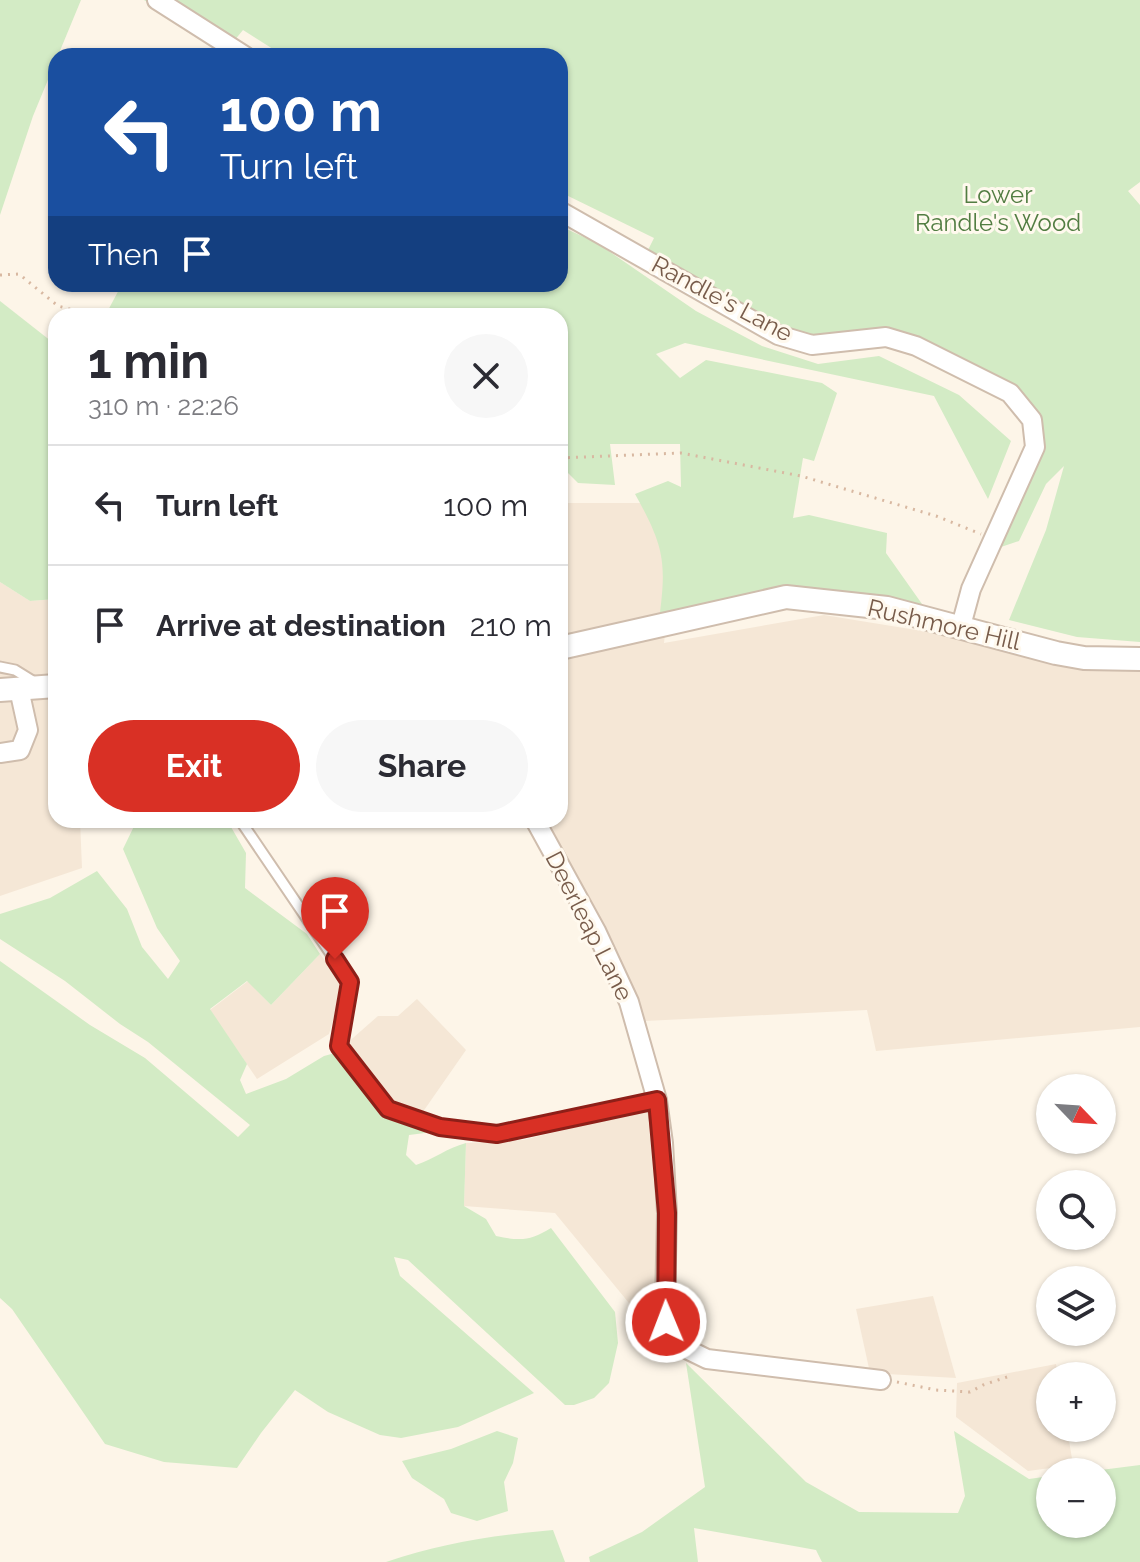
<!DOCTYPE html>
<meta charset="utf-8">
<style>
:root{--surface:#fff;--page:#f7f7f7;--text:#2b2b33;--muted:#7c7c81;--line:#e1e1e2;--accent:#d93025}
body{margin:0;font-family:Raleway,sans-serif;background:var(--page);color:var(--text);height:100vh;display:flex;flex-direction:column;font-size:30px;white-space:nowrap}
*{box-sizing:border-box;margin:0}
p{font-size:26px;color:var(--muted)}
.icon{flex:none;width:44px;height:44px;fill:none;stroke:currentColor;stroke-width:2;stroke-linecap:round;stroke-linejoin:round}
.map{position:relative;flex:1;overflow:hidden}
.drawer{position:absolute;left:48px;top:308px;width:520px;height:520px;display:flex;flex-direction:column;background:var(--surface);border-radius:24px;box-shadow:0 2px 6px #0004}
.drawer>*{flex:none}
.hud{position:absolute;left:48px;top:48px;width:520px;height:244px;border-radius:24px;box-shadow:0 2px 6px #0004;background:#1a4fa0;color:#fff;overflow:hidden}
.needle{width:52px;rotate:115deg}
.tools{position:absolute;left:1036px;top:1074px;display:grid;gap:16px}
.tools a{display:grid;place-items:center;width:80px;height:80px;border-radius:50%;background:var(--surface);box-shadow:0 2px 6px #0004;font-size:40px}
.pin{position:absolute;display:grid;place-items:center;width:68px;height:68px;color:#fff;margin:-82px -34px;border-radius:50% 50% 50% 0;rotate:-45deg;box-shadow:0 0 8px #0007}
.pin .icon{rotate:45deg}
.me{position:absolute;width:88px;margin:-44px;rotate:359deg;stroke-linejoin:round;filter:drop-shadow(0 0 6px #0008)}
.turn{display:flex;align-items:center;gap:28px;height:168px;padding:0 40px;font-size:36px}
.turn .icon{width:104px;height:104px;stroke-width:2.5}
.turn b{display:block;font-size:56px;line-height:68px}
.then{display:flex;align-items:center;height:76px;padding:0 40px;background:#0003;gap:16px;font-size:30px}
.round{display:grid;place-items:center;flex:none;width:84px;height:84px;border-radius:42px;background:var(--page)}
.head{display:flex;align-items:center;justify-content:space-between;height:136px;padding:0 40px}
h1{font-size:48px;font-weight:700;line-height:60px}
.button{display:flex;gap:16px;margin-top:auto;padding:16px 40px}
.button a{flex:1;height:92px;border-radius:48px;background:var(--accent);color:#fff;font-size:32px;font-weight:700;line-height:92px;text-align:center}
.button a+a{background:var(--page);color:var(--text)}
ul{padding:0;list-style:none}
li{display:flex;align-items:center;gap:24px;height:120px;padding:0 40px;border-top:2px solid var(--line)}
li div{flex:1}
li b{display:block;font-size:30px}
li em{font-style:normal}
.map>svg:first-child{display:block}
.residential{fill:#f5e7d6}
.green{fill:#d3ebc5}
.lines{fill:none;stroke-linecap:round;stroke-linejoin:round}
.service-casing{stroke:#cfbdad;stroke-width:13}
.minor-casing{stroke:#cfbdad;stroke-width:22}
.tertiary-casing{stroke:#cfbdad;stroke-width:26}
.path{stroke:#d8b8a1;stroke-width:3;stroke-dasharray:2 6;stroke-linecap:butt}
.service{stroke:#fff;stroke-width:9}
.minor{stroke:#fff;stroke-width:18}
.tertiary{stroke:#fff;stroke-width:22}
.route-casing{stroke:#8d1f18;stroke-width:20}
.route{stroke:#d93025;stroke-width:14}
.labels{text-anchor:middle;stroke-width:6;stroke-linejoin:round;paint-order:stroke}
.park-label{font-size:24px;fill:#527d42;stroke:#fff9ee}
.street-label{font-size:24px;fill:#785c4b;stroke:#fff9ee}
</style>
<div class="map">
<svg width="1140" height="1562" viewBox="0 0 1140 1562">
<rect width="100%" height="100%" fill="#fdf5e8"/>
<!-- residential -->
<g class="residential">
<path d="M560 503H680L664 643 824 615 953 636 1067 666 1140 665V1027L876 1051 867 1010 645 1021 606 933 547 820H560Z"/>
<path d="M0 582 30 601 56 599V820H80L82 868 0 896Z"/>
<path d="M320 954 343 985 329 1034 257 1079 210 1010 248 981 271 1005Z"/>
<path d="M417 999 466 1050 420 1116 392 1102 345 1045 378 1016H398Z"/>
<path d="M651 1109 659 1215 661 1342 555 1213 464 1206 466 1143 523 1140Z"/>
<path d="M933 1296 956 1378 870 1373 856 1309Z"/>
<path d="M1056 1364 1058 1376H1050V1428H1067L1073 1465 1028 1471 956 1417 957 1383Z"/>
</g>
<!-- green -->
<g class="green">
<path d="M0 0H81L33 116 0 215Z"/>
<path d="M144 0H1140V182L1128 191 1140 205V642L1077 637 1009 620 1046 530 1064 466 1046 484 1019 541 998 548 1039 417 920 339 811 337 774 325 647 252 654 238 560 192V56H284L243 30 225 52Z"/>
<path d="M560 226 597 243 696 311 762 346 818 364 879 356 959 395 1011 441 988 499 934 396 685 343 656 354 680 378 706 360 822 383 837 393 814 461 803 458 793 518 809 515 887 533 886 553 922 604 910 609 782 593 659 620C667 562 664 546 635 494L668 481 681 487 680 444H610L615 485 578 483 562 467 560 316H105L122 284H560Z"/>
<path d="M0 301 56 345V599L30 601 0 582Z"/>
<path d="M137 820H227L246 853 245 888 307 934 320 954 271 1005 247 981 210 1009 247 1064 240 1080 246 1094 286 1079 324 1056 335 1053 382 1114 433 1132 409 1135 406 1155 416 1165C434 1159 447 1148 466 1143L464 1206 486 1219 496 1236C521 1241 530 1241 551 1228L615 1312 618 1343 609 1383 594 1398 574 1405H565L408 1260 394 1257 400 1276 534 1393 458 1427 401 1438 380 1435 328 1412 295 1390 261 1433 237 1468 164 1462 105 1444 12 1309 0 1298V961L90 1025 145 1058 238 1137 250 1125 148 1042 120 1024 65 981 0 939V914L50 898 97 871 127 909 142 947 168 979 180 961 157 928 123 849Z"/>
<path d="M686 1363 806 1482 859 1512 958 1513 965 1496 954 1431 1029 1479 1050 1476V1524H1102V1472H1085L1140 1465V1562H822L816 1550 694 1528 698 1562H590L589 1557 642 1532 705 1487Z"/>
<path d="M497 1431 518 1438 513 1463 504 1482 508 1511 477 1521 451 1513 444 1499 412 1478 402 1461 451 1449Z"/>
<path d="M553 1530 565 1562H386C441 1543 495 1535 553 1530Z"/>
</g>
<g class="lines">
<!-- service casing -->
<g class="service-casing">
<g id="service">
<path d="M0 667 15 670 36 683"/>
<path d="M240 820 350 982 339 1046 388 1109 440 1127 497 1134 657 1100"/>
</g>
</g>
<!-- minor casing -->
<g class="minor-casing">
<g id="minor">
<path d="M157 0 245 56"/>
<path d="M560 211 778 335 812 345 886 337 916 346 1010 393 1032 420 1035 447 971 589 961 626"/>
<path d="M0 753 20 750 28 730 19 689"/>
<path d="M535 820 596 931 629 1002 657 1100 663 1143 667 1213 665 1305 668 1340 707 1359 881 1380"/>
</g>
</g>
<!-- tertiary casing -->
<g class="tertiary-casing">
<g id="tertiary">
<path d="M560 648 786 597 887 608 1056 653 1084 658 1140 659"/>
<path d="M0 690 56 686"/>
</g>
</g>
<!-- path -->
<g class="path">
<path d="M0 275 19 274 58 306 97 316"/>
<path d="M560 458 681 453 801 476 936 516 981 534"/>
<path d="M897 1382 936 1390 970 1392 983 1385 1010 1376"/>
</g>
<!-- service -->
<use href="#service" class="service"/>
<!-- minor -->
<use href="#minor" class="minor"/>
<!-- tertiary -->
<use href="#tertiary" class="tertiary"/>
</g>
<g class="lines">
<!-- route casing -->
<g class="route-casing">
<path id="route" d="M335 959 350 982 339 1046 388 1109 440 1127 497 1134 657 1100 667 1213 666 1322"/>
</g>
<!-- route -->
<use href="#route" class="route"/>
</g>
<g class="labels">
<!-- park labels -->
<g class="park-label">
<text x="998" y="203">Lower<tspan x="998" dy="28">Randle's Wood</tspan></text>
</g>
<!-- street labels -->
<g class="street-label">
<text transform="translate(722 299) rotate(28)" y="8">Randle's Lane</text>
<text transform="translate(944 625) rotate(13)" y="8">Rushmore Hill</text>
<text transform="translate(589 926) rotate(63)" y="8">Deerleap Lane</text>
</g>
</g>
</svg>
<div class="tools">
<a><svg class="needle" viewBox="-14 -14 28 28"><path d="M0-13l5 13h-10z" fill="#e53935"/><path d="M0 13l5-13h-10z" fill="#7c7c81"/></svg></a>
<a><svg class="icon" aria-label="search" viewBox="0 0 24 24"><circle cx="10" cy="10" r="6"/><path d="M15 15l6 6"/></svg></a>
<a><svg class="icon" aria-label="layers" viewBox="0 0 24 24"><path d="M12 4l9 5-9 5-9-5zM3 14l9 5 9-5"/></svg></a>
<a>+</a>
<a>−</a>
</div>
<div class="pin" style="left:335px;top:959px;background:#d93025"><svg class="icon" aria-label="arrive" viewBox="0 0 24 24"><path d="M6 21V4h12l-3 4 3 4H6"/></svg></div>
<svg class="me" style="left:666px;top:1322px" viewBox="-20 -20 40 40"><circle r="17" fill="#d93025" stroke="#fff" stroke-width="3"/><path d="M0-11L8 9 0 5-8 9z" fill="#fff"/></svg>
<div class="hud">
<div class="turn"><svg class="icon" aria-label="left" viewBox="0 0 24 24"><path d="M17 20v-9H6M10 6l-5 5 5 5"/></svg><div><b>100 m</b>Turn left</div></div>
<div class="then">Then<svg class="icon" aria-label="arrive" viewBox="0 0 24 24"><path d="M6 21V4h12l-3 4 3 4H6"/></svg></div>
</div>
<section class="drawer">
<div class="head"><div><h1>1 min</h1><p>310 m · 22:26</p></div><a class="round"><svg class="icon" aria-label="close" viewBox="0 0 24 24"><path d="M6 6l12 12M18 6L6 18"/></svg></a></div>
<ul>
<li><svg class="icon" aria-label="left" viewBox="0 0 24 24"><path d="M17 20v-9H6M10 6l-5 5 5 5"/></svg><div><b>Turn left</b></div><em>100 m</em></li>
<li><svg class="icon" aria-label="arrive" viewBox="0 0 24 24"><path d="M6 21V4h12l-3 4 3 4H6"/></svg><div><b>Arrive at destination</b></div><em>210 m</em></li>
</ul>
<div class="button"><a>Exit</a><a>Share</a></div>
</section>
</div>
